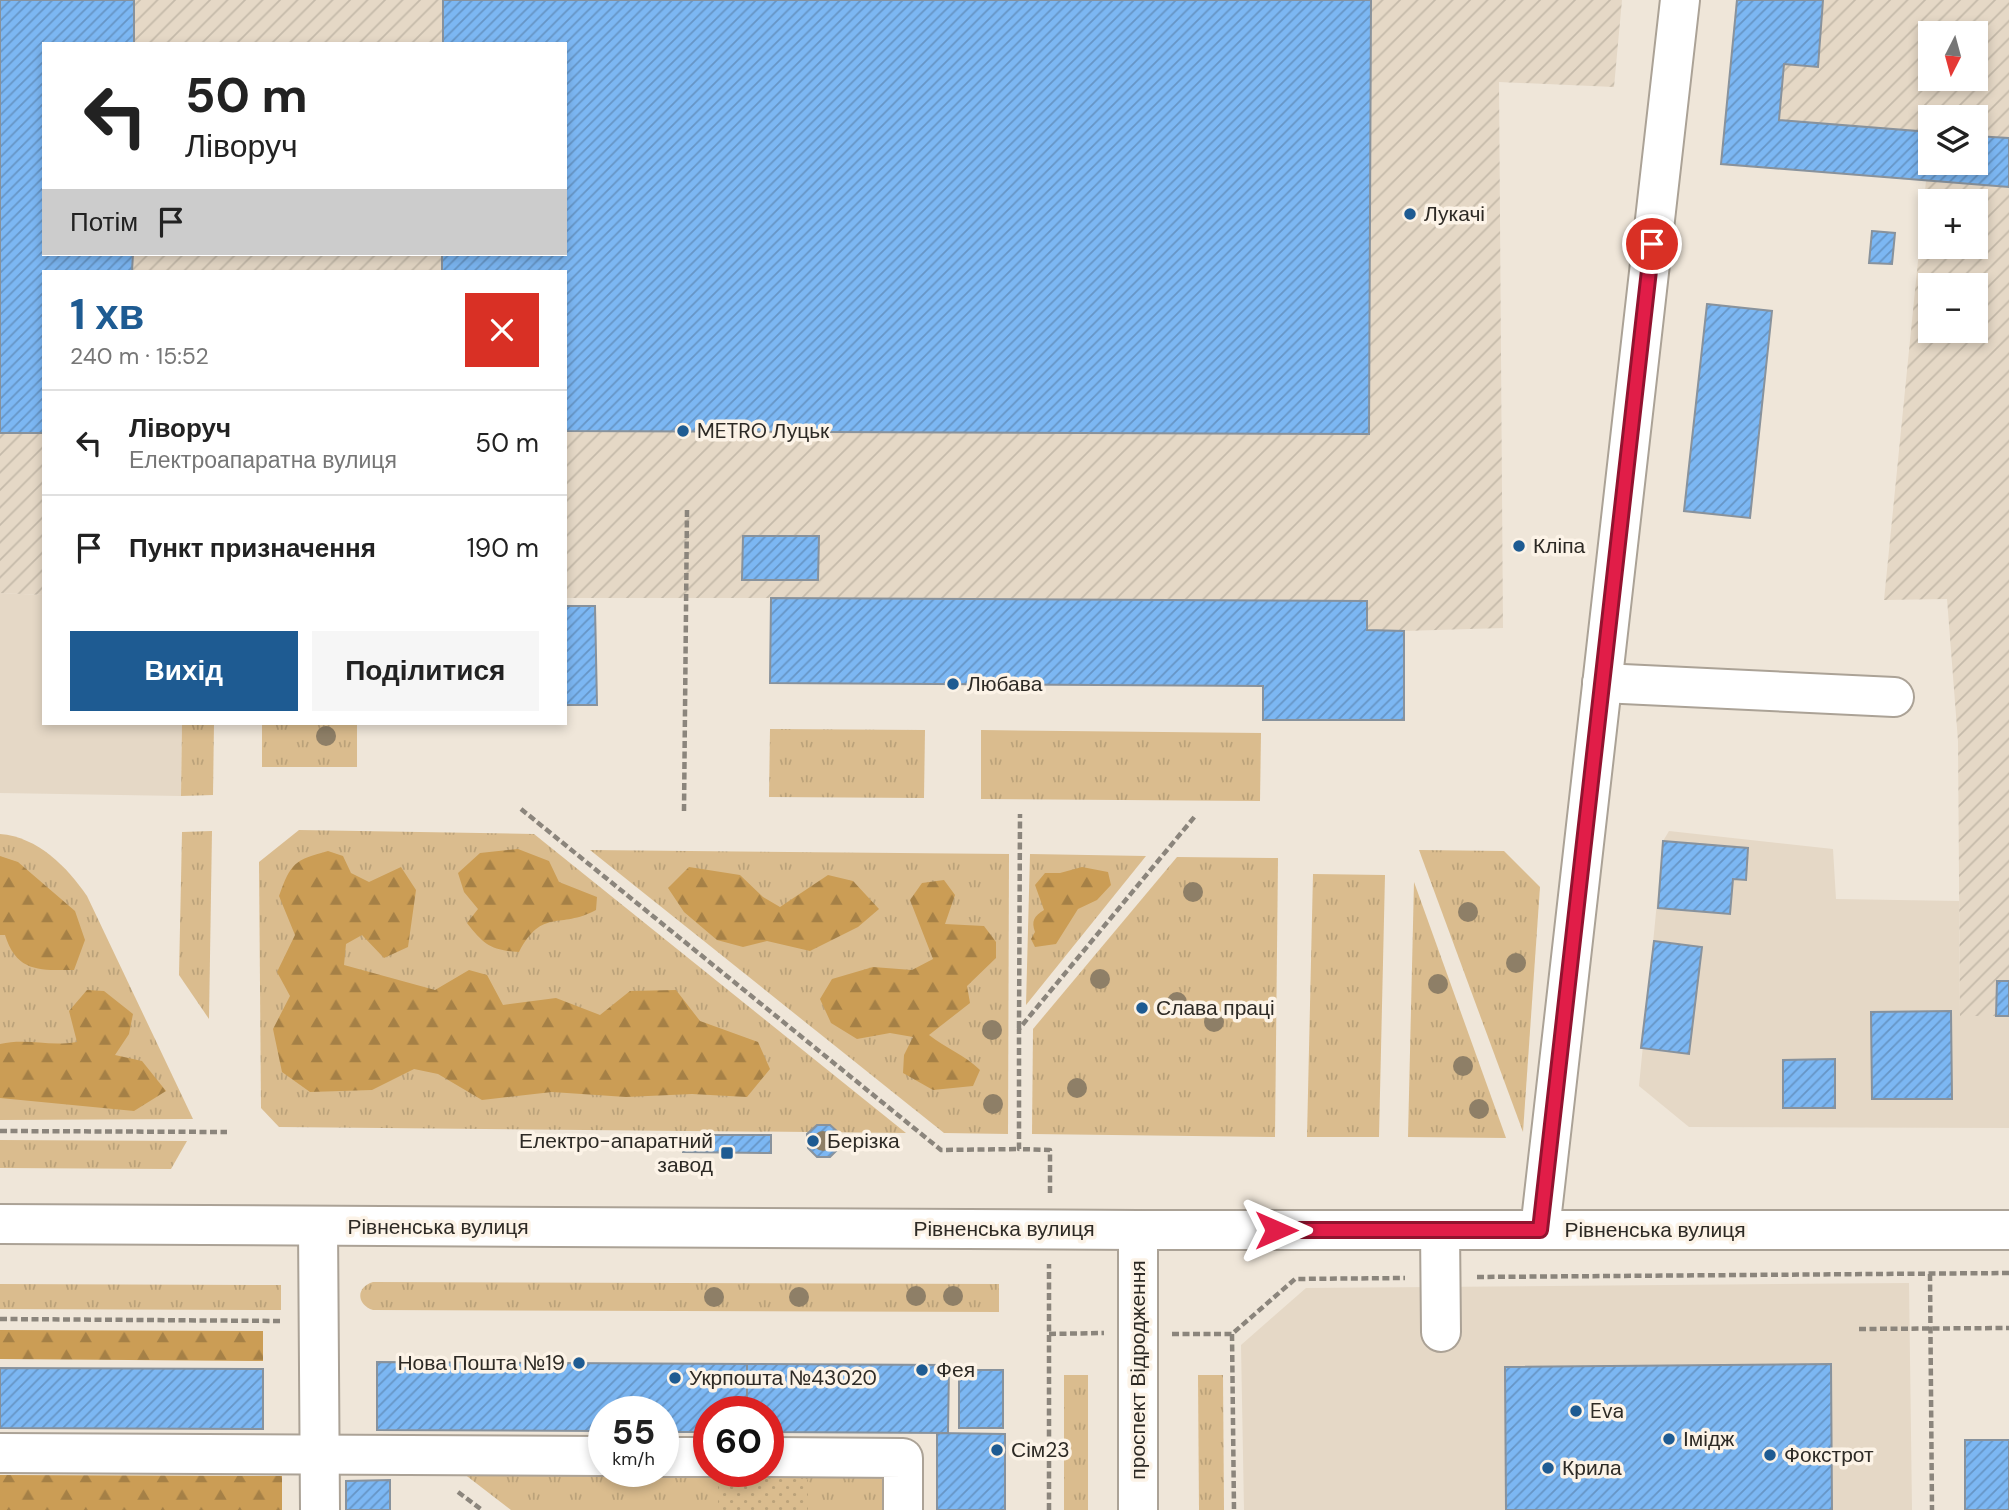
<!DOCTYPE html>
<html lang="uk">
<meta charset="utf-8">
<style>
:root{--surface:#fff;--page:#f6f6f6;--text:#222;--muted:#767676;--line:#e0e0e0;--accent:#1e5b92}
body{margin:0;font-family:"DM Sans",sans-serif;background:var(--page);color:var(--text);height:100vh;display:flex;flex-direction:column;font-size:26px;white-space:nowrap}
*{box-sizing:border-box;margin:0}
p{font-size:23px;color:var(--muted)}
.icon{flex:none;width:38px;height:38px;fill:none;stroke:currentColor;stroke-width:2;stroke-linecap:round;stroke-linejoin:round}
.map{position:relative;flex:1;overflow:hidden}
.side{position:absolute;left:42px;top:270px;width:525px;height:455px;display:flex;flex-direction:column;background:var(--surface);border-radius:0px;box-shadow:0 4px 10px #0003}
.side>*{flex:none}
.top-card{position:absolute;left:42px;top:42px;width:525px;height:214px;border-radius:0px;box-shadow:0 4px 10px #0003;background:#fff;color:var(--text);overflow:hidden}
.needle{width:46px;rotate:186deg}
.fabs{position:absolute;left:1918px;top:21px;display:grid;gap:14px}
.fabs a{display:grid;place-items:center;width:70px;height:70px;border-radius:0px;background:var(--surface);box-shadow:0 4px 10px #0003;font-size:35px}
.speed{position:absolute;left:588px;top:1396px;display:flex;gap:14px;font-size:35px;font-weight:700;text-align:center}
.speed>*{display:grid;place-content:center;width:91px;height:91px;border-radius:50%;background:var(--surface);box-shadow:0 4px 10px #0003;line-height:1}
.speed small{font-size:18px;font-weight:400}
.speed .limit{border:10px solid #d22;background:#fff;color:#111}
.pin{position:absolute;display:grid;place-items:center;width:60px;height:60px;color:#fff;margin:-30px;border:4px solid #fff;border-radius:50%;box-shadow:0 2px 7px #0007}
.me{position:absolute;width:77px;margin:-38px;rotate:90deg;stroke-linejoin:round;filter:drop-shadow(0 0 5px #0008)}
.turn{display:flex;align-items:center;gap:24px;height:147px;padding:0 28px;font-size:32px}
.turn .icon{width:91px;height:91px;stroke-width:2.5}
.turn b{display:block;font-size:49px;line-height:60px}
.then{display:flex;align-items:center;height:66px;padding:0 28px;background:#0003;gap:14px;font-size:26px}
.round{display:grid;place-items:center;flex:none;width:74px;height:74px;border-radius:0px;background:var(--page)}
.head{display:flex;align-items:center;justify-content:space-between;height:119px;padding:0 28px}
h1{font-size:42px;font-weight:800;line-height:52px;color:var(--accent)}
.button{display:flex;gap:14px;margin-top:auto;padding:14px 28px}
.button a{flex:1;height:80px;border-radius:0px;background:var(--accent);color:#fff;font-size:28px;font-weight:800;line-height:80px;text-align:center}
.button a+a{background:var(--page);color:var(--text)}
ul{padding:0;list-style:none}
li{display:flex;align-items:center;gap:21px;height:105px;padding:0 28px;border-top:2px solid var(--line)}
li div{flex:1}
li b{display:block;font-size:26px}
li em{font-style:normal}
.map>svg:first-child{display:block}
.built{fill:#e5d8c6}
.industrial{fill:url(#industrial-furrows);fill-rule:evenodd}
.grass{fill:url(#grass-tufts)}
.forest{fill:url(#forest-firs)}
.park{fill:url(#park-dots)}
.building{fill:url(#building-hatch);stroke:#88929c;stroke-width:2}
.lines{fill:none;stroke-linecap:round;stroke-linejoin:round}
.minor-casing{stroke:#aba296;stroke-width:42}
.major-casing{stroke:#aba296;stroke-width:42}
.path{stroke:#8b857c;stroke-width:4.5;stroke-dasharray:7 3.5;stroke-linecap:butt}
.minor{stroke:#fff;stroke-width:38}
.major{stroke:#fff;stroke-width:38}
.tree{fill:#8e7f67}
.route-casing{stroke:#92132f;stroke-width:18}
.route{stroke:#e11d48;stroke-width:12}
.poi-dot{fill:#1e5b92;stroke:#fcf3e7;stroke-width:2.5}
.labels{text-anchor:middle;stroke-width:7;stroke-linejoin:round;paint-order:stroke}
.poi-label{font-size:21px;fill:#2d2a25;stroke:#fcf3e7;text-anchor:start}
.street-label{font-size:21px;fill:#2d2a25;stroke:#fcf3e7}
</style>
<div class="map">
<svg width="2009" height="1510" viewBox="0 0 2009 1510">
<defs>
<pattern id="industrial-furrows" width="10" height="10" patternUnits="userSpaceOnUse" patternTransform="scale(1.75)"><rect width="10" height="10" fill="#e5d8c6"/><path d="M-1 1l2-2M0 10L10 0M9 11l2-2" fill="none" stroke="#c5baaa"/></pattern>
<pattern id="grass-tufts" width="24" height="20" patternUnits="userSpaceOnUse" patternTransform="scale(1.75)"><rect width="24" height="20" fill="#dabc8e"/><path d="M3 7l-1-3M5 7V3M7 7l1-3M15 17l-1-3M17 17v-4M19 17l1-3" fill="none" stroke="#bba27a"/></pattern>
<pattern id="forest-firs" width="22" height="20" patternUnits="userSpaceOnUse" patternTransform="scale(1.75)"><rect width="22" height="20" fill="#cb9d55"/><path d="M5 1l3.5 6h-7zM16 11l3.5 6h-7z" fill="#a58046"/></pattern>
<pattern id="park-dots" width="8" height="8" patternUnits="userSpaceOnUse" patternTransform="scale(1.75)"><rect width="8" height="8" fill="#dabc8e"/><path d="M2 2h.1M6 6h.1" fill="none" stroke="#bba27a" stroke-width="1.8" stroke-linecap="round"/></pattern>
<pattern id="building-hatch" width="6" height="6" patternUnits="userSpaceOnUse" patternTransform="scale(1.75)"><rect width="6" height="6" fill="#7cb7f3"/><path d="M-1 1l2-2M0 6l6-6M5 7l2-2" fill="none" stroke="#6695c5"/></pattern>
</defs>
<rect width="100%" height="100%" fill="#efe6d9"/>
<!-- built -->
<g class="built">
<path d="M0 593 44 595V723H182L181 796 0 793Z"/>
<path d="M1669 831 1833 849 1836 899 1959 901 1960 1015 2009 1016V1128L1689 1127 1639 1086 1663 841Z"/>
<path d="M1909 1283 1912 1510H1244L1241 1345 1306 1288Z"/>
</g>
<!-- industrial -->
<g class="industrial">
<path d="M0 0H1622L1614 87 1499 82 1503 628 1404 631V720H1263V686L770 683 771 598H565V271H44V595L0 593ZM44 44H565V254H44Z"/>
<path d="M1737 0H2009V1016H1960L1958 741 1947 599 1884 600 1926 181 1721 164ZM1930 33H1976V79H1930ZM1930 117H1976V163H1930ZM1930 201H1976V247H1930ZM1930 285H1976V331H1930Z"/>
</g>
<!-- grass -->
<g class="grass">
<path d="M182 723H214L213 795 181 796Z"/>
<rect x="262" y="723" width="95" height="44"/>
<path d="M770 729 925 730 924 798 769 797Z"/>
<path d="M981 730 1261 733 1260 801 981 799Z"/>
<path d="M299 830 534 834 906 1133 279 1127 261 1108 259 862Z"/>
<path d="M212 831 209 1019 179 975 182 832Z"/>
<path d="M0 834C38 837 67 867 87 896L193 1119 0 1120Z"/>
<path d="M590 850 1009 854 1008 1134 944 1133Z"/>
<path d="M1419 850 1504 851 1540 887 1523 1132Z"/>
<path d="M1030 854 1146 856 1026 1005Z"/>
<path d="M1177 857 1278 858 1275 1137 1032 1134 1033 1029Z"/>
<path d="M1313 874 1385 875 1379 1137H1307Z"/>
<path d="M1414 882 1506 1138 1408 1137Z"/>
<path d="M0 1140 187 1141 171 1169 0 1168Z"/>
<path d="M373 1282 999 1284V1312L373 1310C356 1304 356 1287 373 1282Z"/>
<path d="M0 1284 281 1285V1310L0 1309Z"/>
<rect x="1064" y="1375" width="24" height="135"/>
<path d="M1198 1375H1223L1224 1510H1199Z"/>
<path d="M459 1470 886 1472 885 1510H511Z"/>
</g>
<!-- forest -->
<g class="forest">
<path d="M518 849 549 861 559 882 597 897 596 910C559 930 543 907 519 952 491 950 484 945 467 923L478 909 464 892 458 873 480 853Z"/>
<path d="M328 851 343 856 351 873 369 882 401 867 416 890 408 947 384 958 362 935 346 944 344 965 435 990 469 970 487 975 503 1005 556 998 600 1015 630 991 676 990 700 1021 758 1042 770 1069 747 1097 692 1094 626 1097 552 1092 482 1100 438 1074 414 1069 372 1090 310 1092 282 1072 273 1029 290 996 277 972 295 935 279 896C291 863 294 860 328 851Z"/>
<path d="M0 856 18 862 75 911 85 940 74 970C40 970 17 973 5 935H0Z"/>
<path d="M689 867 740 875 763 897 780 907 828 875 853 881 879 909 858 927 810 951 767 941 743 947 717 940 684 912 668 888Z"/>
<path d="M1082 867 1108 872 1111 885 1097 900 1078 909 1056 944 1035 947 1031 939 1035 932C1031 921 1034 916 1044 910L1035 885 1045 873H1060Z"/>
<path d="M944 880 955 895 945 924 984 926 996 942V958L967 986 970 1003 929 1035C945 1048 965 1055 980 1070L973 1086 933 1090 903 1073 904 1055 913 1037 890 1033 857 1039 831 1023 820 999 832 979 873 967 912 970 933 959 910 900 922 883Z"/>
<path d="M87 990 104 991 133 1014 129 1034 115 1055 142 1061 166 1091 134 1111 0 1098V1044C28 1038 48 1047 77 1042L69 1011Z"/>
<path d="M0 1330 263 1331V1361L0 1359Z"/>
<path d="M0 1475 282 1476V1510H0Z"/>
</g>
<!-- park -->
<path class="park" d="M718 1478 808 1479V1510H718Z"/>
<!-- building -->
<g class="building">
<path d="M0 0H134V44H44V254H133L132 271H44V433H0Z"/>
<path d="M443 0H1371L1369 434 565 431V271H442V254H565V44H443Z"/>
<path d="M1737 0H1823L1818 67 1784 64 1779 120 1930 132V163H1976V136L2009 138V187L1721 164Z"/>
<path d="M1872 231 1895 233 1892 264 1869 263Z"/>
<path d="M1707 304 1772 311 1750 518 1684 511Z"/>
<path d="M743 536H819L818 580H742Z"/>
<path d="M771 598 1367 601V630L1404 631V720H1263V686L770 683Z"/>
<path d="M565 606H595L597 705H565Z"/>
<path d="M1663 841 1748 848 1746 880 1733 879 1730 914 1658 908Z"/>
<path d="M1654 941 1702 947 1689 1054 1641 1048Z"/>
<path d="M1997 981H2009V1016H1996Z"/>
<path d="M1951 1011 1952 1099H1872L1871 1012Z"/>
<path d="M1835 1059V1108H1783V1060Z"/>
<path d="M817 1125H830L840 1134 839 1148 830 1157H817L808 1148 807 1134Z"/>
<path d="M683 1135H771V1153L683 1152Z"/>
<path d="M377 1362 747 1364V1412H709V1432H663V1412H604V1431L377 1430Z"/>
<path d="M747 1364 949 1365 948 1433 768 1432V1412H747Z"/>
<path d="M1831 1364 1832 1510H1506L1505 1367Z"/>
<path d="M0 1368 263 1369V1429L0 1428Z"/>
<rect x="959" y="1370" width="44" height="58"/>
<path d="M937 1433 1005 1434V1510H937Z"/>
<rect x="1965" y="1440" width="44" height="70"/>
<path d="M390 1480V1510H346V1481Z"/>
</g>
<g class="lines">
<!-- minor casing -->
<g class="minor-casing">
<g id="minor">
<path d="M1602 683 1894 697"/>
<path d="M318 1226 320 1510"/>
<path d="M1440 1230 1441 1332"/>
<path d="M1540 1230 1680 0"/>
<path d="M0 1453 604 1456"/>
<path d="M663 1457H709"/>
<path d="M768 1457 903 1458V1510"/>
</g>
</g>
<!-- major casing -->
<g class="major-casing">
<g id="major">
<path d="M0 1224 1138 1230H2009"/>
<path d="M1138 1230V1510"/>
</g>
</g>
<!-- path -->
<g class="path">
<path d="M521 809 941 1150 1019 1149"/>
<path d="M684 811 687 510"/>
<path d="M1019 1028 1020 814"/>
<path d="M0 1131 227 1132"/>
<path d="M1050 1193V1150L1019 1149V1029L1196 815"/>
<path d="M1930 1274 1932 1510"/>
<path d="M1477 1277 2009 1273"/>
<path d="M0 1319 283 1321"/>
<path d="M1859 1329 2009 1328"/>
<path d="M1049 1334 1104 1333"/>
<path d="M1172 1334H1232L1295 1279 1405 1278"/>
<path d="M1232 1334 1234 1510"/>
<path d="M458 1492 482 1510"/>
<path d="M1049 1510V1264"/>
</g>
<!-- minor -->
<use href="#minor" class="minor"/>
<!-- major -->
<use href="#major" class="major"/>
</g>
<!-- trees -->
<g class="tree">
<circle cx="326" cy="736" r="10"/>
<circle cx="1193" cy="892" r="10"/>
<circle cx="1468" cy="912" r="10"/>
<circle cx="1516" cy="963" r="10"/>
<circle cx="1100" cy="979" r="10"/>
<circle cx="1438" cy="984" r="10"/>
<circle cx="1177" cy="1002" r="10"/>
<circle cx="1214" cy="1022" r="10"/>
<circle cx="992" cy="1030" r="10"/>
<circle cx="1463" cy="1066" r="10"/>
<circle cx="1077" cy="1088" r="10"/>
<circle cx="993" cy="1104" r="10"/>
<circle cx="1479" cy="1109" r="10"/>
<circle cx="823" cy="1141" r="10"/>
<circle cx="916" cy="1296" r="10"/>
<circle cx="953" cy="1296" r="10"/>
<circle cx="714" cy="1297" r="10"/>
<circle cx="799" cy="1297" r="10"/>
</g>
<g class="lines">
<!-- route casing -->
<g class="route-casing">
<path id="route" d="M1276 1230H1540L1652 244"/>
</g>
<!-- route -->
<use href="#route" class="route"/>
</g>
<!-- markers -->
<g class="poi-dot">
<circle cx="1410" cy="214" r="7"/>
<circle cx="683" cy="431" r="7"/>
<circle cx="1519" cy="546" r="7"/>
<circle cx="953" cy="684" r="7"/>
<circle cx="1142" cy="1008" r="7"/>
<circle cx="813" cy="1141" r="7"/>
<rect x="720" y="1146" width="14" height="14" rx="3.5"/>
<circle cx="579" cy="1363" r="7"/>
<circle cx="922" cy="1370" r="7"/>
<circle cx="675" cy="1378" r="7"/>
<circle cx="1576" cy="1411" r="7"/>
<circle cx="1669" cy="1439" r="7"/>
<circle cx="997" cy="1450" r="7"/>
<circle cx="1770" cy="1455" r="7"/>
<circle cx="1548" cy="1468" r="7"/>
</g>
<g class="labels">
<!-- poi labels -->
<g class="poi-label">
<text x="1424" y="221">Лукачі</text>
<text x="697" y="438">METRO Луцьк</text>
<text x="1533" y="553">Кліпа</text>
<text x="967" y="691">Любава</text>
<text x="1156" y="1015">Слава праці</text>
<text x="713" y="1148" text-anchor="end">Електро-апаратний<tspan x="713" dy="24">завод</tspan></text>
<text x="827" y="1148">Берізка</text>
<text x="565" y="1370" text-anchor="end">Нова Пошта №19</text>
<text x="936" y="1377">Фея</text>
<text x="689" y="1385">Укрпошта №43020</text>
<text x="1590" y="1418">Eva</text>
<text x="1683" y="1446">Імідж</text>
<text x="1011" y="1457">Сім23</text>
<text x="1784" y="1462">Фокстрот</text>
<text x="1562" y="1475">Крила</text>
</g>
<!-- street labels -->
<g class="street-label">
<text x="438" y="1234">Рівненська вулиця</text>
<text x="1004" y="1236">Рівненська вулиця</text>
<text x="1655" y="1237">Рівненська вулиця</text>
<text transform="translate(1138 1370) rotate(-90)" y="7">проспект Відродження</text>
</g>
</g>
</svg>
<div class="fabs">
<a><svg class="needle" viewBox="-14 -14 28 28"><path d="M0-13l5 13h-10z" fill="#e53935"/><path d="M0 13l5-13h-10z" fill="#767676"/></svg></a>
<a><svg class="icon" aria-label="layers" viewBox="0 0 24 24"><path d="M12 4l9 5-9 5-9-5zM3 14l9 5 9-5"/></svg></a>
<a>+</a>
<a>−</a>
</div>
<div class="speed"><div>55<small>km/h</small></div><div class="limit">60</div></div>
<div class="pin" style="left:1652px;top:244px;background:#d93025"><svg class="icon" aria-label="arrive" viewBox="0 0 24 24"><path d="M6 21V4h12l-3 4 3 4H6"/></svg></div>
<svg class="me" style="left:1276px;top:1230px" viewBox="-20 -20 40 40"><path d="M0-17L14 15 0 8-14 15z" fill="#e11d48" stroke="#fff" stroke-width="4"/></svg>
<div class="top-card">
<div class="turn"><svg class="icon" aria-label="left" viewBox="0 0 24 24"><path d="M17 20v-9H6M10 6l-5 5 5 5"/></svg><div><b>50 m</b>Ліворуч</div></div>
<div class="then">Потім<svg class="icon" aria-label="arrive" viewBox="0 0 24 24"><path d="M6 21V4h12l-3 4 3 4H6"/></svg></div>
</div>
<section class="side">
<div class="head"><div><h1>1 хв</h1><p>240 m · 15:52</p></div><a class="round" style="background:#d93025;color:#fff"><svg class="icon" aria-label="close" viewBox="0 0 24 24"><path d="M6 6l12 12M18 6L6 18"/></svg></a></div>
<ul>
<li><svg class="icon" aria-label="left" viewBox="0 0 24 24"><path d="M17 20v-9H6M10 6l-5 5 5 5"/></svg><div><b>Ліворуч</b><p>Електроапаратна вулиця</p></div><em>50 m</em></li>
<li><svg class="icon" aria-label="arrive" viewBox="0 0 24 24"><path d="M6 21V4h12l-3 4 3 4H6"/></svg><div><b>Пункт призначення</b></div><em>190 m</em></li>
</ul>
<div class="button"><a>Вихід</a><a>Поділитися</a></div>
</section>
</div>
